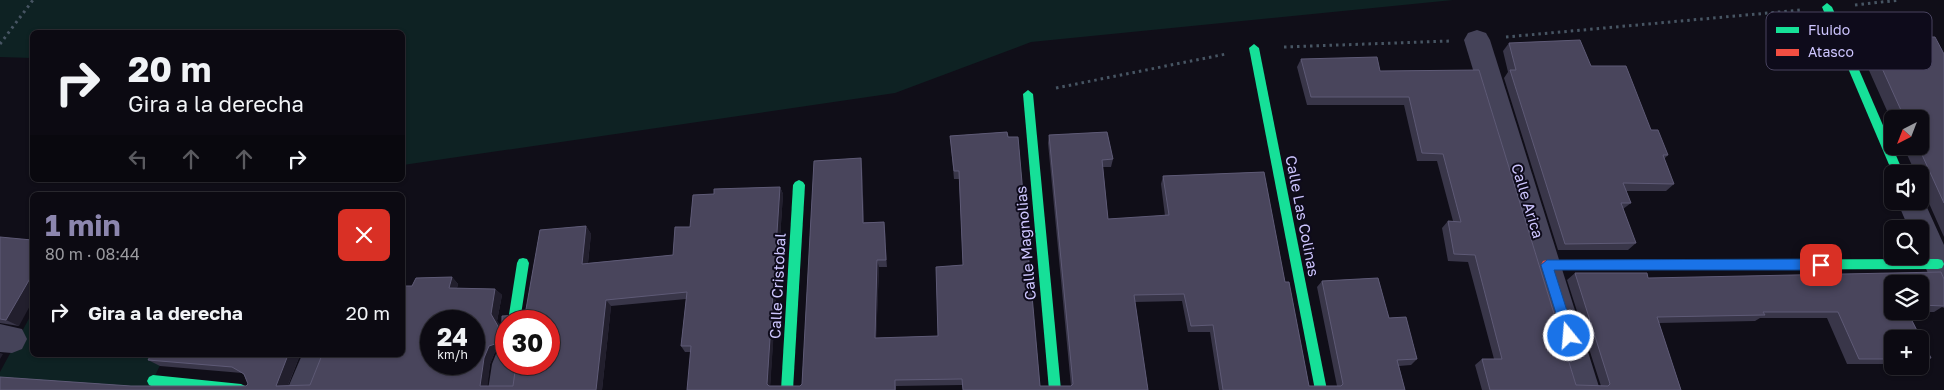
<!DOCTYPE html>
<html lang="es">
<meta charset="utf-8">
<style>
:root{--surface:#0c0a12;--page:#1a1820;--text:#f1f3f6;--muted:#9a9a9f;--line:#2c2b32;--accent:#8c86ae}
body{margin:0;font-family:"Golos Text",sans-serif;background:var(--page);color:var(--text);height:100vh;display:flex;flex-direction:column;font-size:19px;white-space:nowrap}
*{box-sizing:border-box;margin:0}
p{font-size:16px;color:var(--muted)}
.icon{flex:none;width:28px;height:28px;fill:none;stroke:currentColor;stroke-width:2;stroke-linecap:round;stroke-linejoin:round}
.map{position:relative;flex:1;overflow:hidden}
.drawer{position:absolute;left:30px;top:192px;width:375px;height:165px;display:flex;flex-direction:column;background:var(--surface);border-radius:8px;box-shadow:0 1px 4px #0004,0 0 0 1px var(--line)}
.drawer>*{flex:none}
.top-card{position:absolute;left:30px;top:30px;width:375px;height:152px;border-radius:8px;box-shadow:0 1px 4px #0004,0 0 0 1px var(--line);background:#0c0a12;color:var(--text);overflow:hidden}
.needle{width:32px;rotate:222deg}
.controls{position:absolute;left:1884px;top:110px;display:grid;gap:10px}
.controls a{display:grid;place-items:center;width:45px;height:45px;border-radius:8px;background:var(--surface);box-shadow:0 1px 4px #0004,0 0 0 1px var(--line);font-size:25px}
.speed{position:absolute;left:420px;top:310px;display:flex;gap:10px;font-size:25px;font-weight:700;text-align:center}
.speed>*{display:grid;place-content:center;width:65px;height:65px;border-radius:50%;background:var(--surface);box-shadow:0 1px 4px #0004,0 0 0 1px var(--line);line-height:1}
.speed small{font-size:12px;font-weight:400}
.speed .limit{border:8px solid #d22;background:#fff;color:#111}
.pin{position:absolute;display:grid;place-items:center;width:42px;height:42px;color:#fff;margin:-21px;border-radius:10px;box-shadow:0 2px 8px #0006}
.me{position:absolute;width:55px;margin:-28px;rotate:343deg;stroke-linejoin:round;filter:drop-shadow(0 0 4px #0008)}
.turn{display:flex;align-items:center;gap:18px;height:105px;padding:0 15px;font-size:22px}
.turn .icon{width:65px;height:65px;stroke-width:2.5}
.turn b{display:block;font-size:35px;line-height:42px}
.lanes{display:flex;align-items:center;height:48px;padding:0 15px;background:#0003;justify-content:center;gap:25px;direction:ltr}
.lanes .off{opacity:.35}
.round{display:grid;place-items:center;flex:none;width:52px;height:52px;border-radius:8px;background:var(--page)}
.overview{display:flex;align-items:center;justify-content:space-between;height:85px;padding:0 15px}
h1{font-size:30px;font-weight:700;line-height:38px;color:var(--accent)}
ul{padding:0;list-style:none}
li{display:flex;align-items:center;gap:15px;height:70px;padding:0 15px}
li div{flex:1}
li b{display:block;font-size:19px}
li em{font-style:normal}
.map>svg:first-child{display:block}
.green{fill:#0e2223}
.lines{fill:none;stroke-linecap:round;stroke-linejoin:round}
.path{stroke:#475563;stroke-width:3;stroke-dasharray:2.5 4;stroke-linecap:butt}
.street{fill:#454359;fill-rule:evenodd}
.fast{fill:#16e098;fill-rule:evenodd}
.jam{fill:#f24e42;fill-rule:evenodd}
.wall{fill:#393649;fill-rule:evenodd}
.shaded-wall{fill:#221f2d}
.building{fill:#49455c;stroke:#5e5a76;fill-rule:evenodd}
.route{fill:#1a73e8;stroke:#114b97}
.labels{text-anchor:middle;stroke-width:4;stroke-linejoin:round;paint-order:stroke}
.street-label{font-size:15px;fill:#cec6ff;stroke:#0e0b1b}
.key{fill:#0e0b1b;stroke:#48435f;stroke-width:1}
.key-label{font-size:14px;fill:#cec6ff}
</style>
<div class="map">
<svg width="1944" height="390" viewBox="0 0 1944 390">
<rect width="100%" height="100%" fill="#100e18"/>
<!-- green -->
<g class="green">
<path d="M0 0H1453L1031 42 895 93 403 165 402 32H32V58L0 57Z"/>
<path d="M32 313V355H165L148 390 0 382V372Z"/>
</g>
<g class="lines">
<!-- path -->
<g class="path">
<path d="M1855 5 1900 0"/>
<path d="M1506 37 1801 10"/>
<path d="M0 44 33 0"/>
<path d="M1284 47 1450 41"/>
<path d="M1056 88 1226 54"/>
</g>
<!-- street -->
<g class="street">
<path d="M1477 30 1486 33 1490 40 1600 390H1570L1464 40 1468 33Z"/>
<path d="M1920 192 1944 245V291L1934 287 1920 255V229H1909L1897 201H1920Z"/>
<path d="M0 324 22 329 27 339 22 349 12 353 0 352Z"/>
<path d="M506 350V364H522L518 390H488L492 364 496 354Z"/>
<path d="M302 355H332L317 390H287Z"/>
</g>
<!-- fast -->
<g class="fast">
<path d="M1827 3 1832 7 1904 174H1893L1822 7Z"/>
<path d="M1254 44 1259 48 1327 390H1315L1249 48Z"/>
<path d="M1028 90 1033 94 1061 390H1049L1023 94Z"/>
<path d="M799 180 803 182 805 185 793 390H781L793 185 795 182Z"/>
<path d="M523 258 527 259 529 263 520 321H508L517 263 519 259Z"/>
<path d="M1938 259 1942 260 1944 264 1942 268 1938 269 1661 270 1657 269 1655 265 1657 261 1661 260Z"/>
<path d="M153 375 241 384 245 386 247 390H183L153 387 149 385 147 381 149 377Z"/>
</g>
<!-- jam -->
<path class="jam" d="M1547 260H1661L1665 261 1667 265 1665 269 1661 270H1547L1543 269 1541 265 1543 261Z"/>
</g>
<!-- wall -->
<g class="wall">
<path d="M1857 13 1914 37 1944 54V237L1920 183V174H1916L1903 146H1920V119H1892V122L1847 21Z"/>
<path d="M1509 43 1591 66 1651 130 1668 155 1664 159 1674 184 1666 191H1626L1631 203 1623 209 1636 243 1628 250H1558L1504 78 1508 72 1503 51Z"/>
<path d="M1301 59 1380 71 1479 70 1576 385 1601 386 1567 280 1575 273 1648 278 1944 279V308L1942 307 1934 312H1908L1931 358 1920 364V339H1892V364H1847L1827 318H1760L1755 321 1659 323 1681 390H1482L1475 365 1482 359H1494L1468 262 1448 261 1442 228 1448 221H1453L1437 161H1417L1404 105H1307L1297 67ZM1920 284V311H1892Z"/>
<path d="M1007 132 1008 137H1018L1040 386H1071L1048 143 1049 135 1107 132 1113 159 1111 167H1103L1108 219 1165 216 1161 184 1163 176 1264 172 1285 282H1289L1309 386H1337L1317 287 1322 281 1378 278 1389 318 1406 317 1417 359 1411 365 1399 366 1405 390H1219L1210 332H1188L1182 301 1135 302 1148 390H963L962 385 896 386V390H687L691 352H685L681 346 686 299 611 306 602 390H0V377L131 386H246L248 384 244 375 242 373 160 366 148 360 151 355H300L288 386 310 385 322 355H402V286H412L416 278 452 277 458 284 457 288 495 289 502 295 497 321 501 326H502V316L525 315 540 230 586 226 591 234 588 263 673 255 675 227H690L693 195 714 194V189L780 187 783 194 770 386H800L802 384 814 161 861 158 862 166 864 222H884L885 229 887 267H879L876 338 938 336 936 267 963 265 959 179H954L950 136ZM431 321H474V364H431ZM506 321H549V364H516L513 386H487L490 364 495 352 501 350 502 356 506 361Z"/>
<path d="M0 236 19 326 0 323Z"/>
</g>
<!-- shaded-wall -->
<g class="shaded-wall">
<path d="M861 158 862 166 864 230 863 223Z"/>
<path d="M780 187 783 194 770 390 767 384Z"/>
<path d="M884 222 885 229 887 267 886 260Z"/>
<path d="M586 226 591 234 587 271 582 264Z"/>
<path d="M877 260 879 267 876 344 875 338Z"/>
<path d="M32 275V302L19 326 6 320Z"/>
<path d="M452 277 458 284 455 294 449 288Z"/>
<path d="M495 289 502 295 497 321 506 334 499 328 491 314Z"/>
<path d="M606 300 611 306 602 390H596Z"/>
<path d="M501 342 506 349 495 352 490 364 487 390 480 386 484 358 489 346Z"/>
<path d="M0 353 3 354 0 359Z"/>
<path d="M288 355H300L286 390 276 386Z"/>
</g>
<!-- building -->
<g class="building">
<path d="M1857 13H1902L1914 37H1935L1944 54V203L1918 146H1920V119H1905Z"/>
<path d="M1580 40 1591 66H1626L1651 130H1658L1668 155H1663L1674 184 1623 183 1631 203H1621L1636 243 1565 244 1510 70H1516L1509 43Z"/>
<path d="M1377 57 1380 71 1479 70 1576 385 1608 386 1610 384 1575 273H1647L1648 278 1941 272 1944 279V306L1920 305V284H1892V311H1907L1931 358H1920V339H1892V359H1859L1838 312H1763L1765 315 1657 317 1681 390H1490L1482 359H1502L1475 255 1454 254 1448 221 1461 222 1443 154 1422 153 1409 97H1311L1301 59Z"/>
<path d="M1007 132 1008 137H1018L1040 386H1071L1073 384 1049 135 1107 132 1113 159 1102 160 1108 219 1169 215 1163 176 1264 172 1285 282H1289L1309 386H1341L1343 384 1322 281 1378 278 1389 318 1406 317 1417 359 1397 360 1405 390H1223L1213 325 1191 326 1184 294 1134 295 1148 390H963L962 379 895 380V390H687L691 346H681L687 292 606 300 596 390H0V377L131 386H246L248 384 244 374 232 367 148 360 151 355H288L276 386 310 385 322 355H402V286H412L416 278 452 277 449 288 495 289 491 314 499 328 502 326V316L525 315 540 230 586 226 582 264 673 255 675 227H690L693 195 714 194V189L780 187 767 384 769 386H800L802 384 814 161 861 158 863 223 884 222 886 260H877L875 338 938 336 936 267 963 265 959 171H954L950 136ZM431 321H474V364H431ZM506 321H549V364H516L513 386H480L484 358 489 346 501 342 502 356H506Z"/>
<path d="M0 237 32 240V275L6 320 0 319Z"/>
</g>
<!-- route -->
<path class="route" d="M1821 259 1827 265 1821 270H1554L1575 336 1569 342 1563 336 1541 265 1547 260Z"/>
<g class="labels">
<!-- street labels -->
<g class="street-label">
<text transform="translate(1527 201) rotate(73)" y="5">Calle Arica</text>
<text transform="translate(1302 216) rotate(79)" y="5">Calle Las Colinas</text>
<text transform="translate(1026 243) rotate(-95)" y="5">Calle Magnolias</text>
<text transform="translate(778 286) rotate(-87)" y="5">Calle Cristobal</text>
</g>
</g>
<!-- legend -->
<rect x="1766" y="12" width="166" height="58" rx="8" class="key"/>
<rect x="1776" y="27" width="23" height="6" fill="#16e098"/>
<rect x="1776" y="49" width="23" height="7" fill="#f24e42"/>
<g class="key-label">
<text x="1808" y="35">Fluido</text>
<text x="1808" y="57">Atasco</text>
</g>
</svg>
<div class="controls">
<a><svg class="needle" viewBox="-14 -14 28 28"><path d="M0-13l5 13h-10z" fill="#e53935"/><path d="M0 13l5-13h-10z" fill="#9a9a9f"/></svg></a>
<a><svg class="icon" aria-label="sound" viewBox="0 0 24 24"><path d="M4 9h4l5-4v14l-5-4H4zM17 9q2 3 0 6"/></svg></a>
<a><svg class="icon" aria-label="search" viewBox="0 0 24 24"><circle cx="10" cy="10" r="6"/><path d="M15 15l6 6"/></svg></a>
<a><svg class="icon" aria-label="layers" viewBox="0 0 24 24"><path d="M12 4l9 5-9 5-9-5zM3 14l9 5 9-5"/></svg></a>
<a>+</a>
</div>
<div class="speed"><div>24<small>km/h</small></div><div class="limit">30</div></div>
<div class="pin" style="left:1821px;top:265px;background:#d93025"><svg class="icon" aria-label="arrive" viewBox="0 0 24 24"><path d="M6 21V4h12l-3 4 3 4H6"/></svg></div>
<svg class="me" style="left:1569px;top:336px" viewBox="-20 -20 40 40"><circle r="17" fill="#1a73e8" stroke="#fff" stroke-width="3"/><path d="M0-11L8 9 0 5-8 9z" fill="#fff"/></svg>
<div class="top-card">
<div class="turn"><svg class="icon" aria-label="right" viewBox="0 0 24 24"><path d="M7 20v-9h11M14 6l5 5-5 5"/></svg><div><b>20 m</b>Gira a la derecha</div></div>
<div class="lanes"><svg class="icon off" aria-label="left" viewBox="0 0 24 24"><path d="M17 20v-9H6M10 6l-5 5 5 5"/></svg><svg class="icon off" aria-label="ahead" viewBox="0 0 24 24"><path d="M12 20V5M6 11l6-6 6 6"/></svg><svg class="icon off" aria-label="ahead" viewBox="0 0 24 24"><path d="M12 20V5M6 11l6-6 6 6"/></svg><svg class="icon" aria-label="right" viewBox="0 0 24 24"><path d="M7 20v-9h11M14 6l5 5-5 5"/></svg></div>
</div>
<section class="drawer">
<div class="overview"><div><h1>1 min</h1><p>80 m · 08:44</p></div><a class="round" style="background:#d93025;color:#fff"><svg class="icon" aria-label="close" viewBox="0 0 24 24"><path d="M6 6l12 12M18 6L6 18"/></svg></a></div>
<ul>
<li><svg class="icon" aria-label="right" viewBox="0 0 24 24"><path d="M7 20v-9h11M14 6l5 5-5 5"/></svg><div><b>Gira a la derecha</b></div><em>20 m</em></li>
</ul>
</section>
</div>
